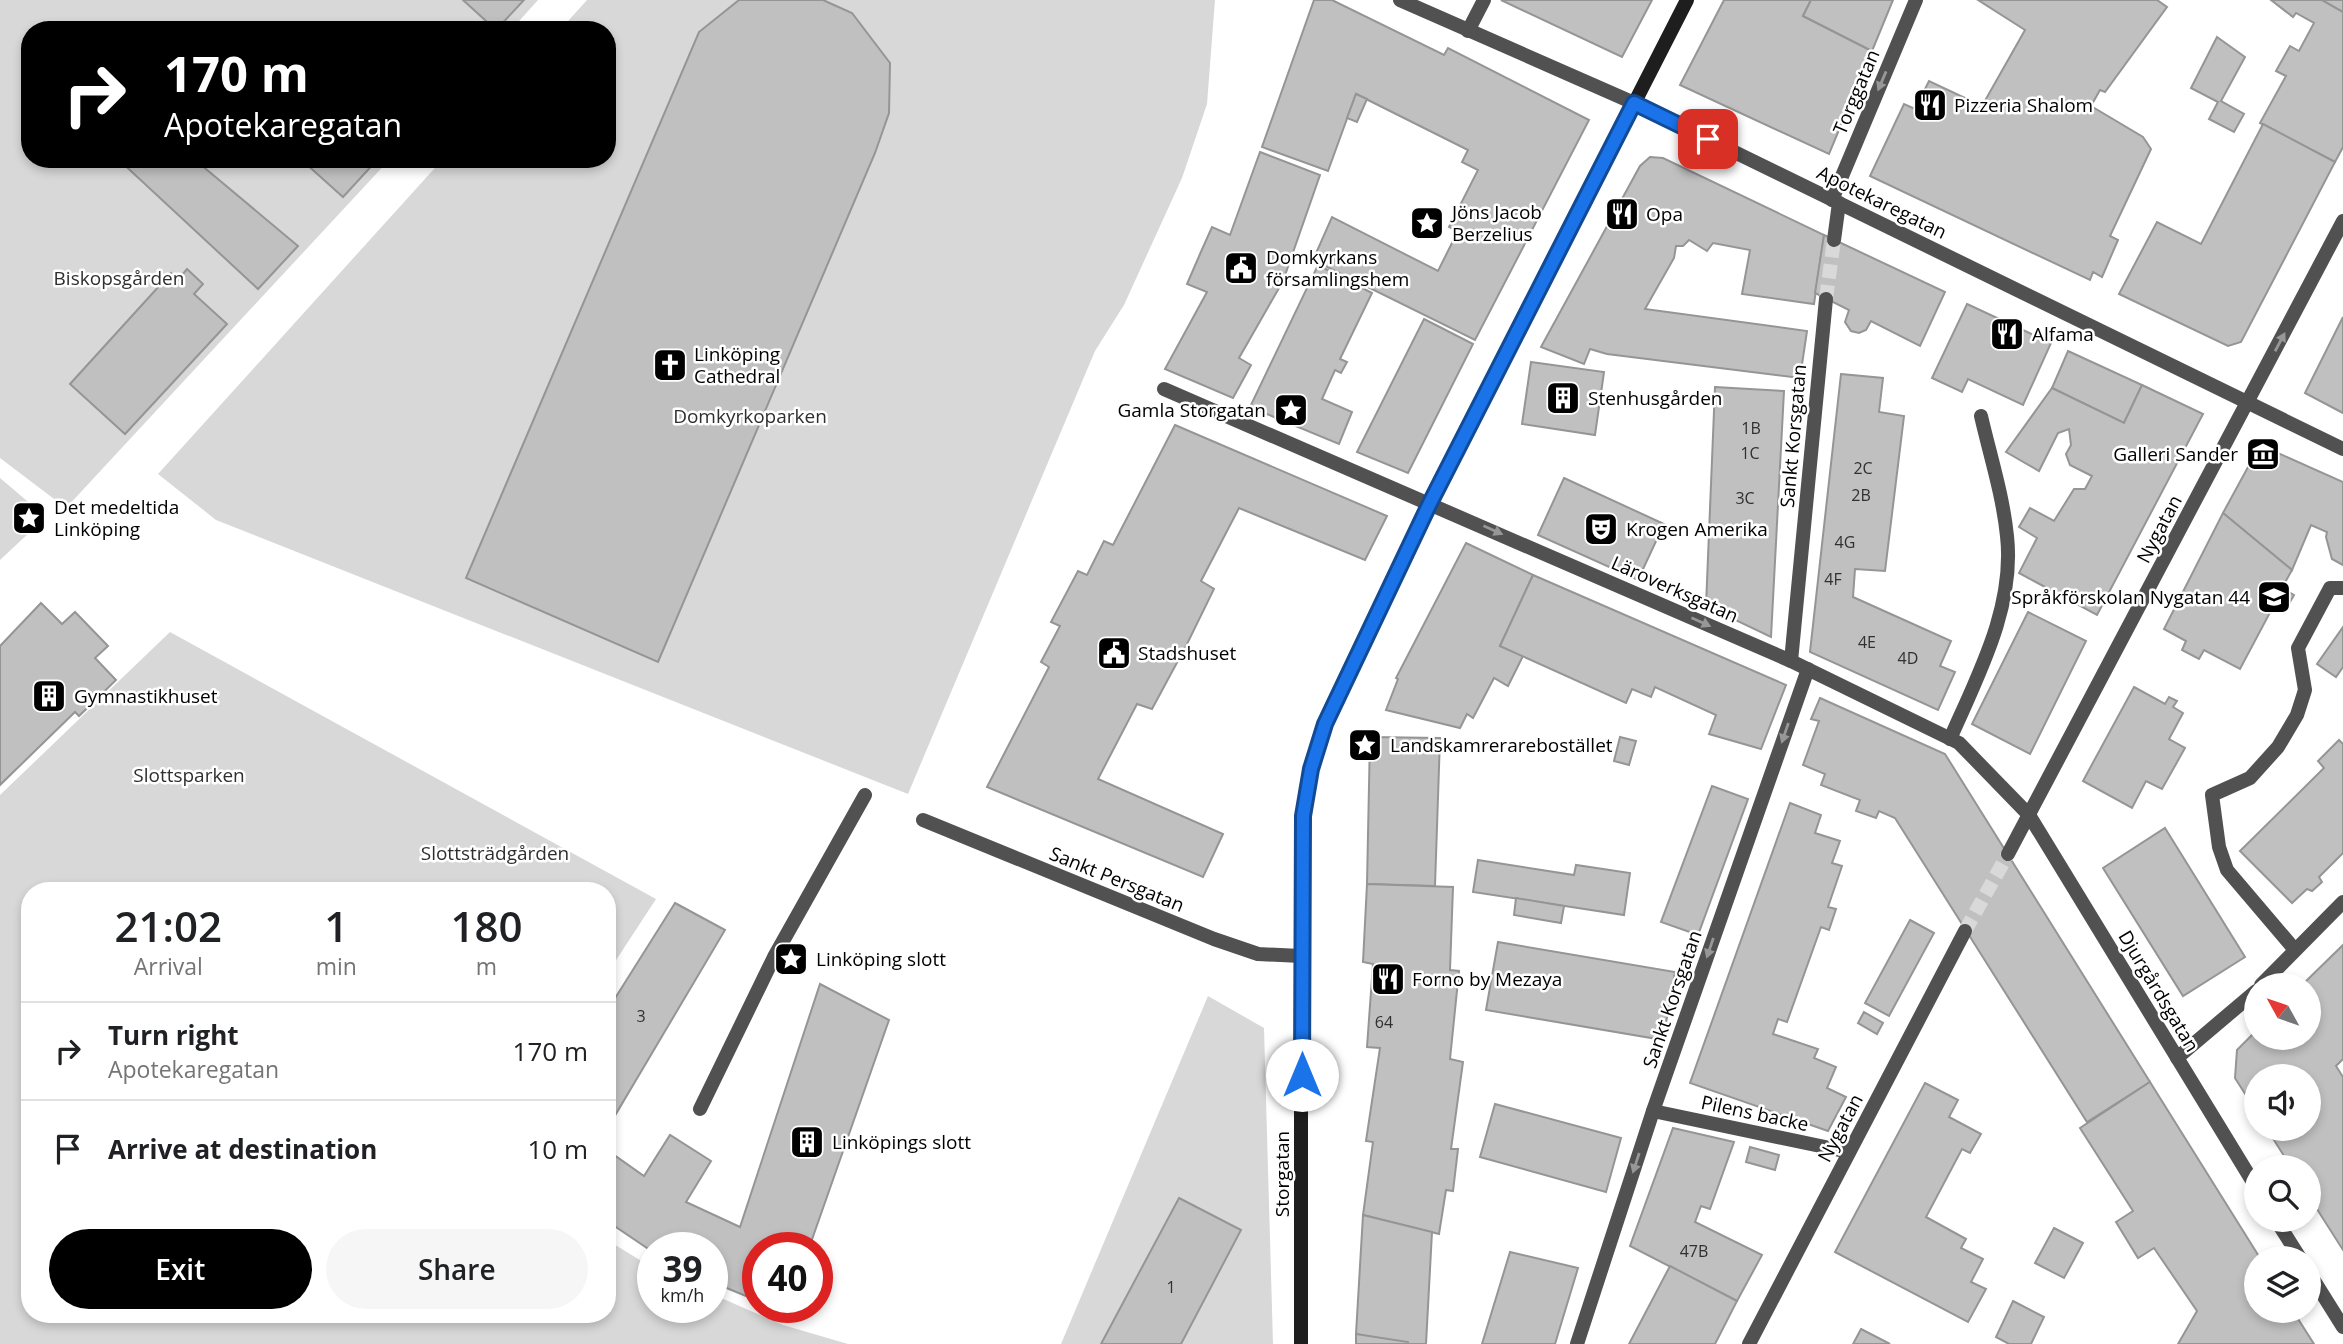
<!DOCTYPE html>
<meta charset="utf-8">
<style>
:root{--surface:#fff;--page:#f6f6f6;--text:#202124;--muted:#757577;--line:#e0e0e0;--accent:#000}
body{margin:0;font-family:"Open Sans",sans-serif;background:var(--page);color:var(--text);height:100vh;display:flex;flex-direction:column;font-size:26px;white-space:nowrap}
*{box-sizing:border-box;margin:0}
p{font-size:23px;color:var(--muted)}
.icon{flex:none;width:38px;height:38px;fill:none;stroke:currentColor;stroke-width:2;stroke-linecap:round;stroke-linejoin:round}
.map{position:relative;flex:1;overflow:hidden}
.sheet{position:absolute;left:21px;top:882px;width:595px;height:441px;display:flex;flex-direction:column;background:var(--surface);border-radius:28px;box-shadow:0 4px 10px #0003}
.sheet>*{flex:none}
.banner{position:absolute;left:21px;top:21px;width:595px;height:147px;border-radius:28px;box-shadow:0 4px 10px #0003;background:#000;color:#fff;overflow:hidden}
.needle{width:46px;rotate:310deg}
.buttons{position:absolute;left:2244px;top:973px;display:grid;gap:14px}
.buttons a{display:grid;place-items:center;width:77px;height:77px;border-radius:50%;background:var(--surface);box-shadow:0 4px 10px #0003;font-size:35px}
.speed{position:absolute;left:637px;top:1232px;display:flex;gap:14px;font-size:35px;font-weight:700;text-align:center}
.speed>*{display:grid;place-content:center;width:91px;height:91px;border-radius:50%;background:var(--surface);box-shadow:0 4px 10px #0003;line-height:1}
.speed small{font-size:18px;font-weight:400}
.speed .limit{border:10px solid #d22;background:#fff;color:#111}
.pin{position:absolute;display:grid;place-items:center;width:60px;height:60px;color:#fff;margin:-30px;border-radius:14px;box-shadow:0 4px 10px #0006}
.me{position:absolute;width:77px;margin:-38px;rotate:0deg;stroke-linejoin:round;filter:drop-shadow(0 0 5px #0008)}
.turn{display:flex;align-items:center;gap:24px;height:147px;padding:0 28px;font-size:32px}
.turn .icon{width:91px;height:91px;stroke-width:2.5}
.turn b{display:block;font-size:49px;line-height:60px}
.eta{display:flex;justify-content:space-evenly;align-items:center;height:119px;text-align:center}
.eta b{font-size:42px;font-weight:600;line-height:49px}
.action{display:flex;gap:14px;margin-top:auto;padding:14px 28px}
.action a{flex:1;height:80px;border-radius:42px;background:var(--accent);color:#fff;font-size:28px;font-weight:600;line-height:80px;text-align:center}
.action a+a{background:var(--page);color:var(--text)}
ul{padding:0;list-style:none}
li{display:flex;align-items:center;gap:21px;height:98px;padding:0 28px;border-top:2px solid var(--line)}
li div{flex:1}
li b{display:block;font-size:26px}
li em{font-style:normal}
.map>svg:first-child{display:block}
.green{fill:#d8d8d8}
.building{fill:#c0c0c0;stroke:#959595;stroke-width:2}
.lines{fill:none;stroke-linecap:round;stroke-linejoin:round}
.street-tunnel{stroke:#d9d9d9;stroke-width:14;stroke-dasharray:14 7;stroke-linecap:butt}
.lane{stroke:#515151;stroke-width:14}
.street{stroke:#515151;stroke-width:14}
.secondary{stroke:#1e1e1e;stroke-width:14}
.oneway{fill:#979797}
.route-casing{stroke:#114b97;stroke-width:18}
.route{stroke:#1a73e8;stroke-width:12}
.labels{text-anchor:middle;stroke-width:5;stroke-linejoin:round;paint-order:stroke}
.number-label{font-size:16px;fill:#303030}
.street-label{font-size:19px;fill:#000;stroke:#fff}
.poi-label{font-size:19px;fill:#000;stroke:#fff;text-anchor:start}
.park-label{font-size:19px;fill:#2f2f2f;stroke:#fff}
</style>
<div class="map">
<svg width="2343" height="1344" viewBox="0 0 2343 1344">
<rect width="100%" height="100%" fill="#fff"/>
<!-- green -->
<g class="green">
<path d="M0 0H538L511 30H30V159H390L66 508 0 458Z"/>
<path d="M587 0H1215L1207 104 1182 178 1124 305 1095 351 908 794 216 520 158 474 443 159H607V30H560Z"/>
<path d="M0 478 46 517 0 560Z"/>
<path d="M170 632 656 899 607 974V891H30V1314H607V1240L653 1268V1307H712V1294L783 1325 848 1344H0V795Z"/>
<path d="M1208 996 1264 1028 1273 1344H1061Z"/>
</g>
<!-- building -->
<g class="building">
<path d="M463 0H524L496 30Z"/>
<path d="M739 0H823L852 13 890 63 889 113 875 153 658 662 466 578 699 32Z"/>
<path d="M1314 0H1332L1444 55 1448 48 1589 120 1475 340 1313 260 1332 217 1438 271 1458 231 1449 227 1478 170 1462 162 1468 150 1356 94 1328 171 1262 147Z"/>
<path d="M1501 0H1652L1622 57Z"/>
<path d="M1724 0H1811L1803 16 1872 51 1829 154 1680 85Z"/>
<path d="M1811 0H1893L1872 51 1803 16Z"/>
<path d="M1978 0H2157L2167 7 2105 92 2100 90 2091 106 2143 137 2151 149 2110 236 2118 240 2102 277 2093 272 2090 280 1870 176 1904 104 1915 109 1929 81 1982 106 2025 30Z"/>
<path d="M2271 0H2322L2343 12V147L2335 162 2260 123 2286 76 2276 71 2290 46 2299 51 2314 23 2296 13 2293 17Z"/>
<path d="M2322 0H2343V12Z"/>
<path d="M2217 37 2245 57 2221 101 2244 114 2234 132 2209 119 2218 102 2191 88Z"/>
<path d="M1356 94 1367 99 1357 122 1347 118Z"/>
<path d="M2263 124 2335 162 2241 342 2228 346 2119 294 2157 222 2201 244Z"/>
<path d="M1260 152 1320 175 1283 281 1239 358 1251 365 1233 398 1165 369 1207 292 1187 284 1200 254 1212 227 1230 235Z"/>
<path d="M1650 157 1663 158 1824 235 1814 304 1742 294 1750 250 1713 243 1707 251 1689 240 1683 246H1676L1674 258 1645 309 1807 331 1800 378 1607 354 1590 349 1584 364 1541 347 1640 166Z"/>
<path d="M118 159H194L298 246 258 289Z"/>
<path d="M309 159H378L343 197 305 163Z"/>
<path d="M1824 235 1945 292 1920 346 1871 321 1866 330 1859 333 1851 331 1845 322 1849 310 1815 293Z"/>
<path d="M1318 265 1372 293 1340 359 1347 362 1341 373 1335 370 1322 399 1352 412 1339 444 1250 407Z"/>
<path d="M187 269 203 284 194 294 227 324 125 434 70 384 171 273 178 280Z"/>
<path d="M1967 304 2051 343 2023 405 1968 379 1962 392 1932 378Z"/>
<path d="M2343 317V413L2305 393Z"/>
<path d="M1424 319 1473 344 1408 473 1357 452Z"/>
<path d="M2068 351 2142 385 2124 423 2052 388Z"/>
<path d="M1531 362 1604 372 1595 435 1522 424Z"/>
<path d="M1841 374 1883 378 1879 412 1904 416 1885 571 1855 569 1853 597 1951 641 1940 666 1955 672 1938 710 1810 652Z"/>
<path d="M2142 385 2203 414 2097 615 2019 573 2037 538 2019 527 2030 508 2054 521 2074 489H2085L2092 476 2070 465 2066 454 2071 445 2069 429 2058 433 2039 471 2006 452 2052 388 2124 423Z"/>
<path d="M1715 387 1784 391 1771 637 1706 606Z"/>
<path d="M1175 425 1387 516 1365 560 1239 508 1201 581 1214 589 1187 644 1152 709 1137 704 1098 779 1223 834 1203 877 987 787 1049 667 1041 662 1060 626 1051 622 1078 571 1087 575 1104 541 1113 545Z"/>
<path d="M2260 445 2343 482V565L2332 559 2326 537 2327 532 2311 525 2292 570 2223 513Z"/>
<path d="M1564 478 1664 524 1638 580 1538 535Z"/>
<path d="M2223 513 2292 570 2282 588 2294 595 2286 609 2275 603 2240 669 2204 650 2199 659 2182 650 2186 641 2164 629Z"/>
<path d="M1466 543 1533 575 1500 646 1523 656 1508 686 1494 678 1473 718 1467 714 1460 728 1386 710 1398 679 1396 678Z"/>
<path d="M1533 575 1786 685 1761 749 1709 734 1716 715 1655 687 1651 697 1632 689 1626 703 1500 646Z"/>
<path d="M41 603 62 624 75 612 108 646 95 658 116 680 79 716 75 712 0 785V646Z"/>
<path d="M2028 612 2086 641 2030 754 1972 724Z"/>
<path d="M2343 627V667L2336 677 2317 664Z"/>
<path d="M2134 687 2165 704 2169 697 2177 701 2173 707 2183 713 2169 739 2185 748 2162 789 2146 781 2132 808 2083 781Z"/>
<path d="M1820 698 1945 754 2150 1082 2087 1122 1895 818 1879 811 1876 818 1856 811 1860 800 1821 785 1825 774 1803 765 1819 721 1811 719Z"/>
<path d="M1370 737 1440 738 1435 886 1367 884Z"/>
<path d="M1620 737 1636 741 1629 765 1614 761Z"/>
<path d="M2339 740 2343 744V853L2319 877 2322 882 2312 891 2307 889 2292 903 2240 851 2324 768 2318 761Z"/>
<path d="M1712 786 1748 799 1698 935 1661 922Z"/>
<path d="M1790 803 1821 815 1815 833 1840 841 1832 863 1842 866 1828 907 1836 909 1829 930 1821 927 1787 1022 1778 1019 1773 1034 1818 1049 1814 1058 1836 1067 1827 1088 1846 1097 1828 1131 1690 1083Z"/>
<path d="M2165 828 2245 957 2183 996 2103 868Z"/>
<path d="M1478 860 1574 875 1576 865 1630 873 1624 915 1473 892Z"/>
<path d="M1367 884 1453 887 1450 970 1459 971 1450 1059 1463 1062 1451 1149H1458L1453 1191 1446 1190 1439 1234 1363 1215 1373 1142 1366 1141 1380 1048 1367 1047 1373 964 1363 962Z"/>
<path d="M1516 898 1564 906 1561 923 1514 915Z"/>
<path d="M675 903 725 930 607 1129V1011Z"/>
<path d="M1910 920 1934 933 1889 1016 1865 1003Z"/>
<path d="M1498 942 1675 972 1663 1040 1486 1010Z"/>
<path d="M2343 945V1059L2336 1066 2343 1077V1250L2308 1195V1167H2291L2267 1129H2308V1076H2256V1111L2235 1078 2237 1050 2256 1031V1038H2308V985H2302Z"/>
<path d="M820 984 889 1020 809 1248H758V1301L712 1282V1248H653V1252L607 1221V1150L644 1176 670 1135 711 1161 686 1202 740 1227Z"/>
<path d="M1864 1012 1883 1023 1877 1034 1858 1023Z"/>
<path d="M2150 1082 2260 1258H2256V1311H2293L2314 1344H2178L2197 1311 2154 1248 2138 1258 2116 1222 2133 1211 2080 1128Z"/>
<path d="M1925 1083 1958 1100 1949 1117 1981 1134 1970 1153 1962 1149 1926 1217 1966 1239 1961 1248 1983 1259 1971 1282 1986 1289 1968 1322 1835 1252Z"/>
<path d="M1495 1104 1621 1138 1606 1192 1480 1157Z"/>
<path d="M1673 1128 1734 1142 1710 1209 1701 1206 1695 1222 1762 1255 1737 1301 1630 1246Z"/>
<path d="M1750 1147 1779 1155 1775 1170 1746 1162Z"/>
<path d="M1179 1198 1241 1230 1181 1344H1101Z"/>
<path d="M1363 1215 1432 1232 1426 1344H1408L1356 1334Z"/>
<path d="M2054 1228 2083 1243 2064 1278 2035 1263Z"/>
<path d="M1510 1252 1578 1268 1555 1344H1482Z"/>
<path d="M1670 1266 1737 1301 1715 1344H1629Z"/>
<path d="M2013 1301 2044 1317 2031 1344H2009L1996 1337Z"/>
<path d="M1861 1329 1890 1344H1853Z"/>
<path d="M1356 1334 1408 1342V1344H1356Z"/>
</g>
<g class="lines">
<!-- street-tunnel -->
<g class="street-tunnel">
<path d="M1826 299 1834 240"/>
<path d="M1965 931 2008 854"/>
</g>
<!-- lane -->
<g class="lane">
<path d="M1468 31 1484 0"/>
<path d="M1950 739C1978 675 2015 607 2007 536 2003 496 1990 455 1981 416"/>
<path d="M2295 950 2227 870 2219 847 2212 795 2250 778 2278 747 2297 715 2305 690 2298 648 2330 588H2343"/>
<path d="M700 1109 774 957 865 795"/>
<path d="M1653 1111 1849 1152"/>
</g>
<!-- street -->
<g class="street">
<path d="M1400 0 1634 103 2343 449"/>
<path d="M1832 200 1916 0"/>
<path d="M1834 240 1839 203"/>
<path d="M1164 389 1791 661 1959 743 2029 815 2256 1187"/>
<path d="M1791 661 1826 299"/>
<path d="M923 820 1214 939 1258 954 1301 956"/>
<path d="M2008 854 2343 221"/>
<path d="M2261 985 2343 902"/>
<path d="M2177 1058 2256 991"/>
<path d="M2276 1220 2300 1258"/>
<path d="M2308 1271 2343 1327"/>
<path d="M1577 1344 1653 1111 1808 669"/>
<path d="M1749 1344 1965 931"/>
</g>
<!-- secondary -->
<path class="secondary" d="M1301 1344V873L1303 816 1311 769 1330 710 1430 503 1687 0"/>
</g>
<!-- one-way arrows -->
<defs><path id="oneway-solid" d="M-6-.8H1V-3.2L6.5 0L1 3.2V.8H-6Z" transform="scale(1.75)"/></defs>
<g class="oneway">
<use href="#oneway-solid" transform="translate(1882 81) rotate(113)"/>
<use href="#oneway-solid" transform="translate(2280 342) rotate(-62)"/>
<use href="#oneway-solid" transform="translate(1493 530) rotate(24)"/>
<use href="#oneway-solid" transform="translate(1701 622) rotate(24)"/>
<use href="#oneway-solid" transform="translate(1785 733) rotate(109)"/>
<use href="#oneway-solid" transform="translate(1710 948) rotate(109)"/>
<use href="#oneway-solid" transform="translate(1636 1163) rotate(108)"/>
</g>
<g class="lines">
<!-- route casing -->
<g class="route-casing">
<path id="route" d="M1302 1075 1303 816 1311 769 1325 724 1430 503 1634 103 1708 139"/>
</g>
<!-- route -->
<use href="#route" class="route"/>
</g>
<!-- icons -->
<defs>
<g id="restaurant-square" transform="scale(1.75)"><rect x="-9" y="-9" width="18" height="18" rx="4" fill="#000" stroke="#fff"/><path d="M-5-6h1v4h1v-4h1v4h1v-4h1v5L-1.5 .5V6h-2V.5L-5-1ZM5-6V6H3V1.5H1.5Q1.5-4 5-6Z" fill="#fff"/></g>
<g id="sight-square" transform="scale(1.75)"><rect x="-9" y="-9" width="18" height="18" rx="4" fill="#000" stroke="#fff"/><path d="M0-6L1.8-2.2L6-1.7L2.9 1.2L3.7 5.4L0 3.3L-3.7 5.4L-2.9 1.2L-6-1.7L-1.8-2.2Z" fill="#fff"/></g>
<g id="civic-square" transform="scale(1.75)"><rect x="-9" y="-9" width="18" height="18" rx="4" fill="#000" stroke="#fff"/><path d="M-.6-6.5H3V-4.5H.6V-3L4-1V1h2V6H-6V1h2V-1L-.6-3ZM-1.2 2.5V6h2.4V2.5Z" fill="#fff"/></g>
<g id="church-square" transform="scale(1.75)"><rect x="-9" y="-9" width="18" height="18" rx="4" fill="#000" stroke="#fff"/><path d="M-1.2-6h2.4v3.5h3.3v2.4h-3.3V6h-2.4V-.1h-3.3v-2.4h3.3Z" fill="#fff"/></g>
<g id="building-square" transform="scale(1.75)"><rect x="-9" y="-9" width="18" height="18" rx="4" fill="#000" stroke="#fff"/><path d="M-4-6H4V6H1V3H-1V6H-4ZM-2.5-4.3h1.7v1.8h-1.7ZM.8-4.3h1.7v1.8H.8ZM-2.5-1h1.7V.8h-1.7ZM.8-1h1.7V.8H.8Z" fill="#fff"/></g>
<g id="museum-square" transform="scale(1.75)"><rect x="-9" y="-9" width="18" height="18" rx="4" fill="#000" stroke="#fff"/><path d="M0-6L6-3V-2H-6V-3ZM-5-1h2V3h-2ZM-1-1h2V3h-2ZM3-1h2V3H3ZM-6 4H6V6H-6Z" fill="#fff"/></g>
<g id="theatre-square" transform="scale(1.75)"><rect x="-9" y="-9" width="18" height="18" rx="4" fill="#000" stroke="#fff"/><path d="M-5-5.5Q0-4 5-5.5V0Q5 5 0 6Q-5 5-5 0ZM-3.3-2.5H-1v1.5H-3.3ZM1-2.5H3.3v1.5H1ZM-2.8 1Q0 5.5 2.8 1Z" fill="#fff"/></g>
<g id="school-square" transform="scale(1.75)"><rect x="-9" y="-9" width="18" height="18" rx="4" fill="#000" stroke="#fff"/><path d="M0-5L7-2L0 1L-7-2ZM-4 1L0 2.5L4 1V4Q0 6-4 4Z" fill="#fff"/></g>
</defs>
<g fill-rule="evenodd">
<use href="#restaurant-square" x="1930" y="105"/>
<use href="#restaurant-square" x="1622" y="214"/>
<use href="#sight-square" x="1427" y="223"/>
<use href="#civic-square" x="1241" y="268"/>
<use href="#restaurant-square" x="2007" y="334"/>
<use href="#church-square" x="670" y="365"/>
<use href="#building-square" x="1563" y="398"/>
<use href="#sight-square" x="1291" y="410"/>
<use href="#museum-square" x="2263" y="454"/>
<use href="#sight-square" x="29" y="518"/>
<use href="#theatre-square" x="1601" y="529"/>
<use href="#school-square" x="2274" y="597"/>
<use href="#civic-square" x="1114" y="653"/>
<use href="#building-square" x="49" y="696"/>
<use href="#sight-square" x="1365" y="745"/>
<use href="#sight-square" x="791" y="959"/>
<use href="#restaurant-square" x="1388" y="979"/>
<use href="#building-square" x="807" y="1142"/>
</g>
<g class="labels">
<!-- number labels -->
<g class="number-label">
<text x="1751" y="434">1B</text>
<text x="1750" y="459">1C</text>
<text x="1863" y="474">2C</text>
<text x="1861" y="501">2B</text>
<text x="1745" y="504">3C</text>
<text x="1845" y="548">4G</text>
<text x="1833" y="585">4F</text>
<text x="1867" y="648">4E</text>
<text x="1908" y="664">4D</text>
<text x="641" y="1022">3</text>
<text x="1384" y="1028">64</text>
<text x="1694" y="1257">47B</text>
<text x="1171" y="1293">1</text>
</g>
<!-- street labels -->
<g class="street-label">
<text transform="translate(1856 92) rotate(-67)" y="7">Torggatan</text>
<text transform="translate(1882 202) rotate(26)" y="7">Apotekaregatan</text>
<text transform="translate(1793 436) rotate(-85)" y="7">Sankt Korsgatan</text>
<text transform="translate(2159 529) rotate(-62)" y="7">Nygatan</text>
<text transform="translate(1675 589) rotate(24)" y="7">Läroverksgatan</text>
<text transform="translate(1117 879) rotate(22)" y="7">Sankt Persgatan</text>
<text transform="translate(2159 991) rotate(59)" y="7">Djurgårdsgatan</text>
<text transform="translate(1672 999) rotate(-71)" y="7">Sankt Korsgatan</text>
<text transform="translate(1755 1113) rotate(12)" y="7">Pilens backe</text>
<text transform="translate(1840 1128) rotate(-62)" y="7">Nygatan</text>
<text transform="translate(1282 1174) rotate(-90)" y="7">Storgatan</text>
</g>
<!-- poi labels -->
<g class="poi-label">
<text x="1954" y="112">Pizzeria Shalom</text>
<text x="1452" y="219">Jöns Jacob<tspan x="1452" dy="22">Berzelius</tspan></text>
<text x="1646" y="221">Opa</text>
<text x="1266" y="264">Domkyrkans<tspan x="1266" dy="22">församlingshem</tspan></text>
<text x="2032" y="341">Alfama</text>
<text x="694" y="361">Linköping<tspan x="694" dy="22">Cathedral</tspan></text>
<text x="1588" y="405">Stenhusgården</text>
<text x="1266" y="417" text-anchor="end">Gamla Storgatan</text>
<text x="2238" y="461" text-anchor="end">Galleri Sander</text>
<text x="54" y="514">Det medeltida<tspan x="54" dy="22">Linköping</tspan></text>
<text x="1626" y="536">Krogen Amerika</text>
<text x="2250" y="604" text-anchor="end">Språkförskolan Nygatan 44</text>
<text x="1138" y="660">Stadshuset</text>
<text x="74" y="703">Gymnastikhuset</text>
<text x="1390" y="752">Landskamrerarebostället</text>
<text x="816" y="966">Linköping slott</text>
<text x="1412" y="986">Forno by Mezaya</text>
<text x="832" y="1149">Linköpings slott</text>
</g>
<!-- park labels -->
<g class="park-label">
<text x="119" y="285">Biskopsgården</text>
<text x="750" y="423">Domkyrkoparken</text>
<text x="189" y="782">Slottsparken</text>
<text x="495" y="860">Slottsträdgården</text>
</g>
</g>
</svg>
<div class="buttons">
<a><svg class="needle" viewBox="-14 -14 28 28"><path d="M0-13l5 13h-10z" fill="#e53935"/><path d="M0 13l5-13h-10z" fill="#757577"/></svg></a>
<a><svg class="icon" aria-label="sound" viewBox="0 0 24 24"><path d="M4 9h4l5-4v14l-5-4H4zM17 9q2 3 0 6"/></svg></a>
<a><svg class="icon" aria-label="search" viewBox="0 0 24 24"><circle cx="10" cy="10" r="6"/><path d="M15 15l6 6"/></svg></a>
<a><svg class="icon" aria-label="layers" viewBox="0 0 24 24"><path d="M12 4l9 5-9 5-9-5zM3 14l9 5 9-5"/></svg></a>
</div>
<div class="speed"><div>39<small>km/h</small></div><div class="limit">40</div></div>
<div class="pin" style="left:1708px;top:139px;background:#d93025"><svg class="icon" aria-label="arrive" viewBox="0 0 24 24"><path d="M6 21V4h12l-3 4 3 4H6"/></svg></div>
<svg class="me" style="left:1302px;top:1075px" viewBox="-20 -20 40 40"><circle r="19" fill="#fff"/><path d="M0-13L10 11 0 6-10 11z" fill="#1a73e8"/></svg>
<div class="banner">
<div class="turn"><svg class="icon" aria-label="right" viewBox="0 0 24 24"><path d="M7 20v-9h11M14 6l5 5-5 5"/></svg><div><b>170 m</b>Apotekaregatan</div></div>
</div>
<section class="sheet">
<div class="eta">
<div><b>21:02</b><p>Arrival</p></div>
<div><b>1</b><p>min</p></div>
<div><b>180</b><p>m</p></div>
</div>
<ul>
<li><svg class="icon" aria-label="right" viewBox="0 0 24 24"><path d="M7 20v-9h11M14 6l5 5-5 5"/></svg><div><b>Turn right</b><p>Apotekaregatan</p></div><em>170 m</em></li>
<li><svg class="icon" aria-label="arrive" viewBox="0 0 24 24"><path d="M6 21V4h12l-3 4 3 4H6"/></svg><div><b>Arrive at destination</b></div><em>10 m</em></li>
</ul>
<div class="action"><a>Exit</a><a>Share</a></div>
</section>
</div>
